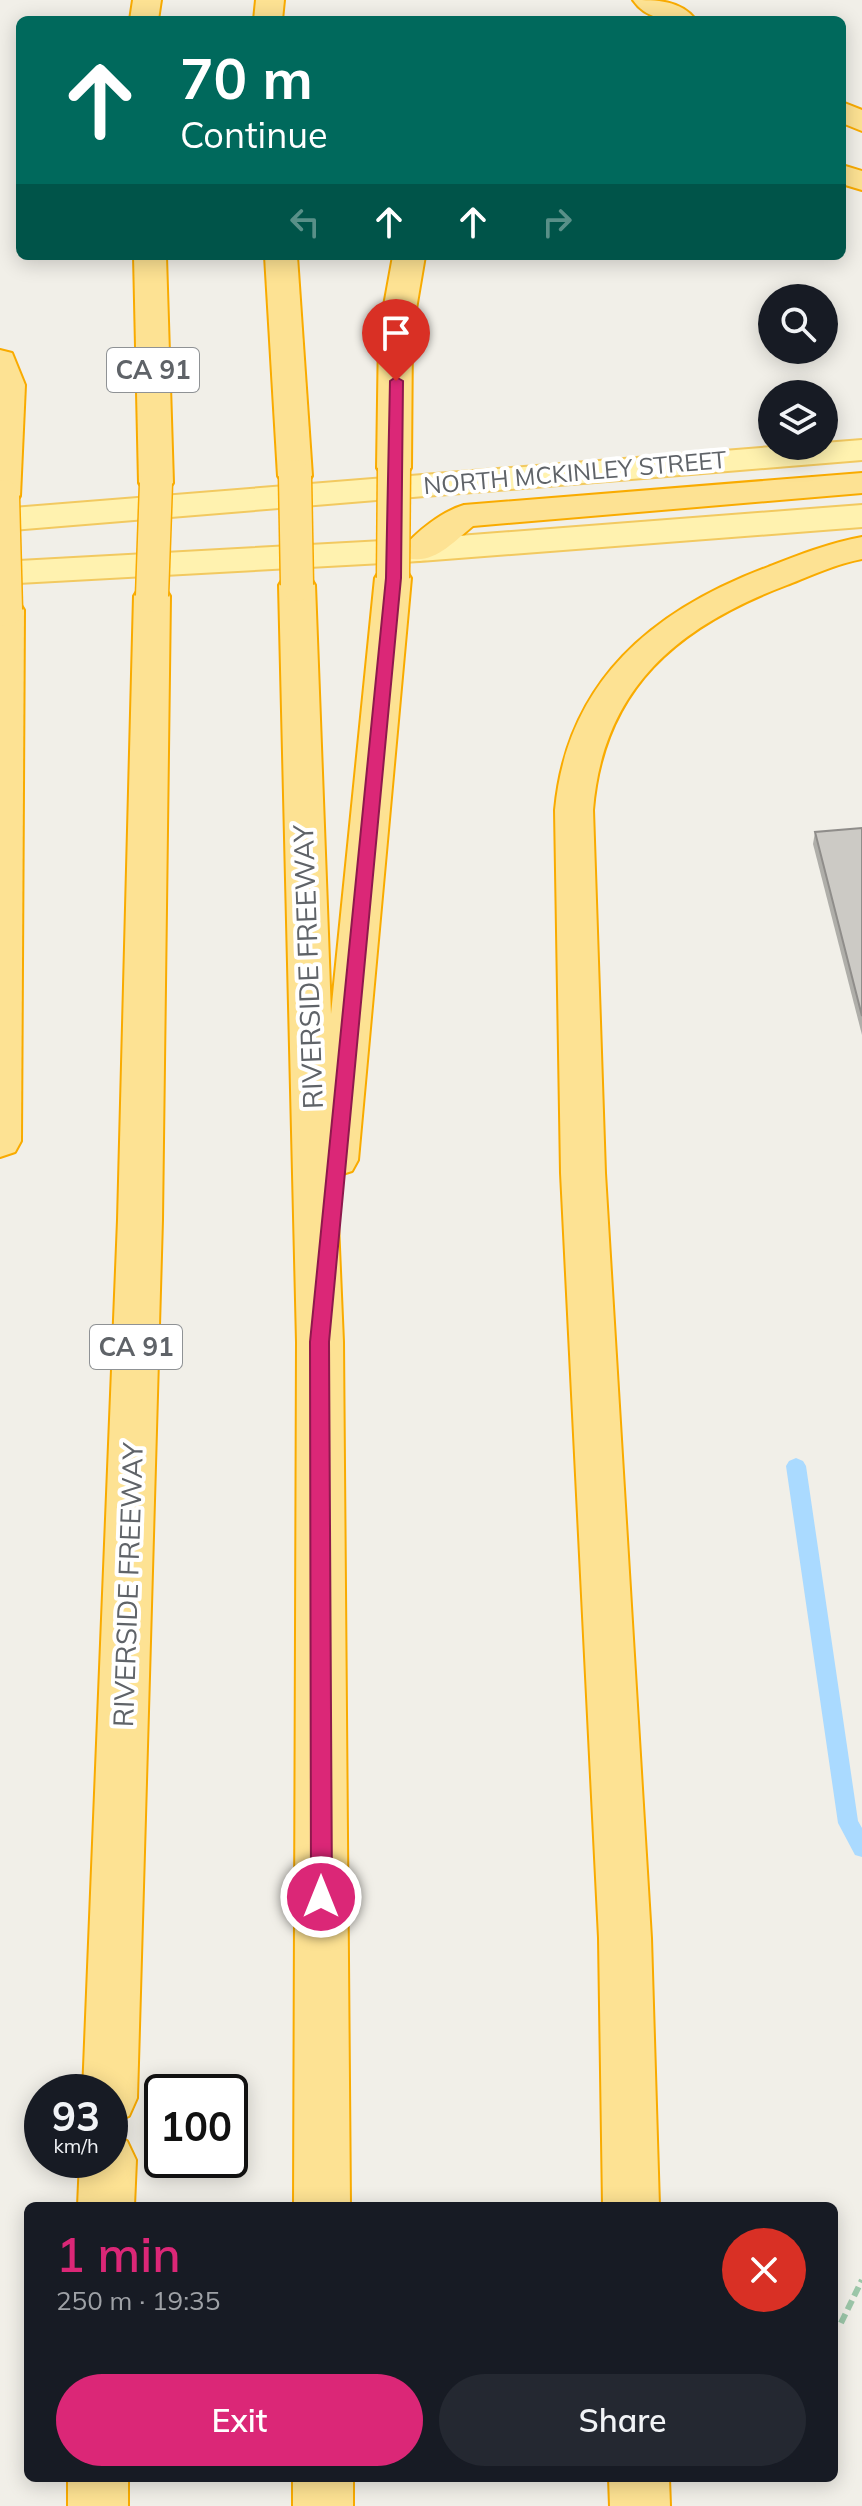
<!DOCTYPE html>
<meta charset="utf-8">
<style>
:root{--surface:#171b24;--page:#242831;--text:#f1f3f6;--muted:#9ea1a6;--accent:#db2777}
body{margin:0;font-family:Mulish,sans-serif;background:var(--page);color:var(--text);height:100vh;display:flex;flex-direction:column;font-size:30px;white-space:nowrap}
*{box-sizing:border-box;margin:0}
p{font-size:26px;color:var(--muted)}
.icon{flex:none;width:44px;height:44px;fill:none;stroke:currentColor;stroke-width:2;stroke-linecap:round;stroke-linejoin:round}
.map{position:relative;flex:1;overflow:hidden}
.drawer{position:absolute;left:24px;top:2202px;width:814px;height:280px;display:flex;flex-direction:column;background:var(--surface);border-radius:12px;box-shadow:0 4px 20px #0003}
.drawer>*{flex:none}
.banner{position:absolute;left:16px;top:16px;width:830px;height:244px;border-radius:12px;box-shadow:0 4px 20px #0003;background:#00695c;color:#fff;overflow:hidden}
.tools{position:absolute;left:758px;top:284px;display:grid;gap:16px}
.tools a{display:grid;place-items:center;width:80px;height:80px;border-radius:50%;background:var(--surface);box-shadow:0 4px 20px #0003;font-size:40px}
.speed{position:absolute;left:24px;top:2074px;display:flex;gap:16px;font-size:40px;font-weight:700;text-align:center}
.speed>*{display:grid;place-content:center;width:104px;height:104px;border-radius:50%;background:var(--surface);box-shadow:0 4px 20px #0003;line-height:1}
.speed small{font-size:20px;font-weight:400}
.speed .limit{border:4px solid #111;border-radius:12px;background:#fff;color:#111}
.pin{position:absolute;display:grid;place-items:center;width:68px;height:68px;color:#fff;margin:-82px -34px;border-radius:50% 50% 50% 0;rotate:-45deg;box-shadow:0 0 8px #0007}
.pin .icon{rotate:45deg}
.me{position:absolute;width:88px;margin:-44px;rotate:0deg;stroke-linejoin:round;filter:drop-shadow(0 0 6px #0008)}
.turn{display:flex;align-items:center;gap:28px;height:168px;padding:0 32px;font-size:36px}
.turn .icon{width:104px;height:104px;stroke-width:2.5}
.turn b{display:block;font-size:56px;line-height:68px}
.lanes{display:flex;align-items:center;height:76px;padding:0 32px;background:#0003;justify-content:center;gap:40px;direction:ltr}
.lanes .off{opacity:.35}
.round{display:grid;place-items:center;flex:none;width:84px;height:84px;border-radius:42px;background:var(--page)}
.headline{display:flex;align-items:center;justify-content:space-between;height:136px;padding:0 32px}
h1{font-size:48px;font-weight:600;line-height:60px;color:var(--accent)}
.action{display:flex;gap:16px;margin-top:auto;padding:16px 32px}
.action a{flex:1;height:92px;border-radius:48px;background:var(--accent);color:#fff;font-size:32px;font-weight:600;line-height:92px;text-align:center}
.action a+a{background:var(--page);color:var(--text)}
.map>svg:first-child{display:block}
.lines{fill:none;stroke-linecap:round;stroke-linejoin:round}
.stream{fill:#aadaff;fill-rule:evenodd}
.primary-casing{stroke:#f2c960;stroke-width:4}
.motorway-casing{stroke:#f9ab00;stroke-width:4}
.path{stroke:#9cc7a9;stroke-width:6;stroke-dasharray:10 5;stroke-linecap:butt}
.primary{fill:#fff2af;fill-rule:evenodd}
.motorway{fill:#fde293;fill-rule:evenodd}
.motorway-bridge-casing{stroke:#f9ab00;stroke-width:35;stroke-linecap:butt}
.motorway-bridge{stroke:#fde293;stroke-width:32}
.wall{fill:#afaea9}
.building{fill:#cccac5;stroke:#8f8d8a;stroke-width:2}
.route{fill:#db2777;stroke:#8e194d;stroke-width:2}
.labels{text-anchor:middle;stroke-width:8;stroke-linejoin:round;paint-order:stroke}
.far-street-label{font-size:24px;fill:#5f6368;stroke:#fff}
.shield{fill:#fff;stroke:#8f9295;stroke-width:2}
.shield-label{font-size:26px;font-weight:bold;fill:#5f6368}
.street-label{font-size:28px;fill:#5f6368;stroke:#fff}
</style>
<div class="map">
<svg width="862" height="2506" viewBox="0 0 862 2506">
<rect width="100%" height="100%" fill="#f1efe8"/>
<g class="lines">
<!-- stream -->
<path class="stream" d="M796 1458 803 1461 806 1466 858 1821 862 1828V1857L855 1855 838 1823 786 1466 789 1461Z"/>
<!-- primary casing -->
<g class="primary-casing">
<g id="primary">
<path d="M862 440V460L0 531V509L785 446H824V443Z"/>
<path d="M862 505V527L420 561 0 584V562L420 539Z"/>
</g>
</g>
<!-- motorway casing -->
<g class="motorway-casing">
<g id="motorway">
<path d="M133 0H161L158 20H130Z"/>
<path d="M256 0H284L282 20H254Z"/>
<path d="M633 0C656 0 681 0 696 20 673 20 648 22 633 0Z"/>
<path d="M842 102 862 110V131L842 123Z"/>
<path d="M842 165 862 171V190L842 184Z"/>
<path d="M134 256H166L173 483 168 490 156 493 144 490 139 483Z"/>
<path d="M265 256H297L312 476 307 483 295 486 283 483 278 476Z"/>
<path d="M393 256H425L412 333 411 468 406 475 394 478 382 475 377 468 379 333Z"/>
<path d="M0 350 12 353 25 385 20 496 15 503 0 506Z"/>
<path d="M862 473V493L473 526C453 542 434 565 407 558L402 550C415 532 443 511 464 505Z"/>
<path d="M862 537V559C836 564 812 575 787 585 678 626 603 688 593 810L605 1173 651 1938 659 2206H603L599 1938 561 1173 555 810C567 681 653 610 768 567 799 555 829 543 862 537Z"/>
<path d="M393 567 406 570 411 578 358 1160 352 1171 336 1176 343 1342 350 2206H294L297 1342 279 585 284 577 297 574 310 577 315 585 331 1014 375 578 380 570Z"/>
<path d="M152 585 165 588 170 596 162 1220 137 2098 129 2116 110 2124V2092H83L118 1220 134 596 139 588Z"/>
<path d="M6 599 19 602 24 610 21 1141 15 1152 0 1157V600Z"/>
<path d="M110 2134 127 2141 136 2160 134 2206H78L80 2160H110Z"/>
<rect x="68" y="2478" width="60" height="28"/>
<rect x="293" y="2478" width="60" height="28"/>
<path d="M609 2478H669L670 2506H610Z"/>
</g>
</g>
<!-- path -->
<path class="path" d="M841 2323 862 2280"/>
<!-- primary -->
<use href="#primary" class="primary"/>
<!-- motorway -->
<use href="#motorway" class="motorway"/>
<!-- motorway-bridge casing -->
<g class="motorway-bridge-casing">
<g id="motorway-bridge">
<path d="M295 476 297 585"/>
<path d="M3 496 6 610"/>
<path d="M393 578 394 468"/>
<path d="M152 596 156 483"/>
</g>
</g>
<!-- motorway-bridge -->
<use href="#motorway-bridge" class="motorway-bridge"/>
</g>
<!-- wall -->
<path class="wall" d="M862 828V1035L813 844 815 832Z"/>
<!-- building -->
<path class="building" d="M862 828V1016L815 832Z"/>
<!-- route -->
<path class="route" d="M396 377 403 381 401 578 329 1342 332 1897 329 1904 321 1907 314 1904 311 1897 310 1342 386 578 390 381Z"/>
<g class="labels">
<!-- far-street labels -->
<g class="far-street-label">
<text transform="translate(575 473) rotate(-5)" y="8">NORTH MCKINLEY STREET</text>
</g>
<!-- shield labels -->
<g class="shield">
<rect x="107" y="348" width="92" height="44" rx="6"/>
<rect x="90" y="1325" width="92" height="44" rx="6"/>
</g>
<g class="shield-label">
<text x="153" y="379">CA 91</text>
<text x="136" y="1356">CA 91</text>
</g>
<!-- street labels -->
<g class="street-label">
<text transform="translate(308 967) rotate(-92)" y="10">RIVERSIDE FREEWAY</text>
<text transform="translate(128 1585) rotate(-88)" y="10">RIVERSIDE FREEWAY</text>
</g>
</g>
</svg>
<div class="tools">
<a><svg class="icon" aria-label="search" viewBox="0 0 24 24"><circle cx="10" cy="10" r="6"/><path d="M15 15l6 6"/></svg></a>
<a><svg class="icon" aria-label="layers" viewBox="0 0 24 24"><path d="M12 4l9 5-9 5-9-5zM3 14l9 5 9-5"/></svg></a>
</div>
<div class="speed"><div>93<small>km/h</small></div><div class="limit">100</div></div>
<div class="pin" style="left:396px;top:381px;background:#d93025"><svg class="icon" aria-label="arrive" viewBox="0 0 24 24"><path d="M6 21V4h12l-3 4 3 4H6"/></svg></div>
<svg class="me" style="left:321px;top:1897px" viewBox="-20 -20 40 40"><circle r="17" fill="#db2777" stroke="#fff" stroke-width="3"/><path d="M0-11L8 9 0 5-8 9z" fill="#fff"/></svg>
<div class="banner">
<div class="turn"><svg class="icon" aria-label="ahead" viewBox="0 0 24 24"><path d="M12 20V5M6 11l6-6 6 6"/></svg><div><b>70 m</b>Continue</div></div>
<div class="lanes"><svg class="icon off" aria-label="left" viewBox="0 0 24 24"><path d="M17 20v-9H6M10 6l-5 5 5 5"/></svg><svg class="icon" aria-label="ahead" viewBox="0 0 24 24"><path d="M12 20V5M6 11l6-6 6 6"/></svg><svg class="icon" aria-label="ahead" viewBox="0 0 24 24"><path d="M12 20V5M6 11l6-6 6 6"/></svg><svg class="icon off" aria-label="right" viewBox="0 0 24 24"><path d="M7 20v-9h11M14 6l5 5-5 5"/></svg></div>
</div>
<section class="drawer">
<div class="headline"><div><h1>1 min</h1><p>250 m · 19:35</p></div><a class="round" style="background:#d93025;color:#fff"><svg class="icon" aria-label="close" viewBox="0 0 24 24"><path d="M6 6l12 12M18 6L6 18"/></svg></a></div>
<div class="action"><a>Exit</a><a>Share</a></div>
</section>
</div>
